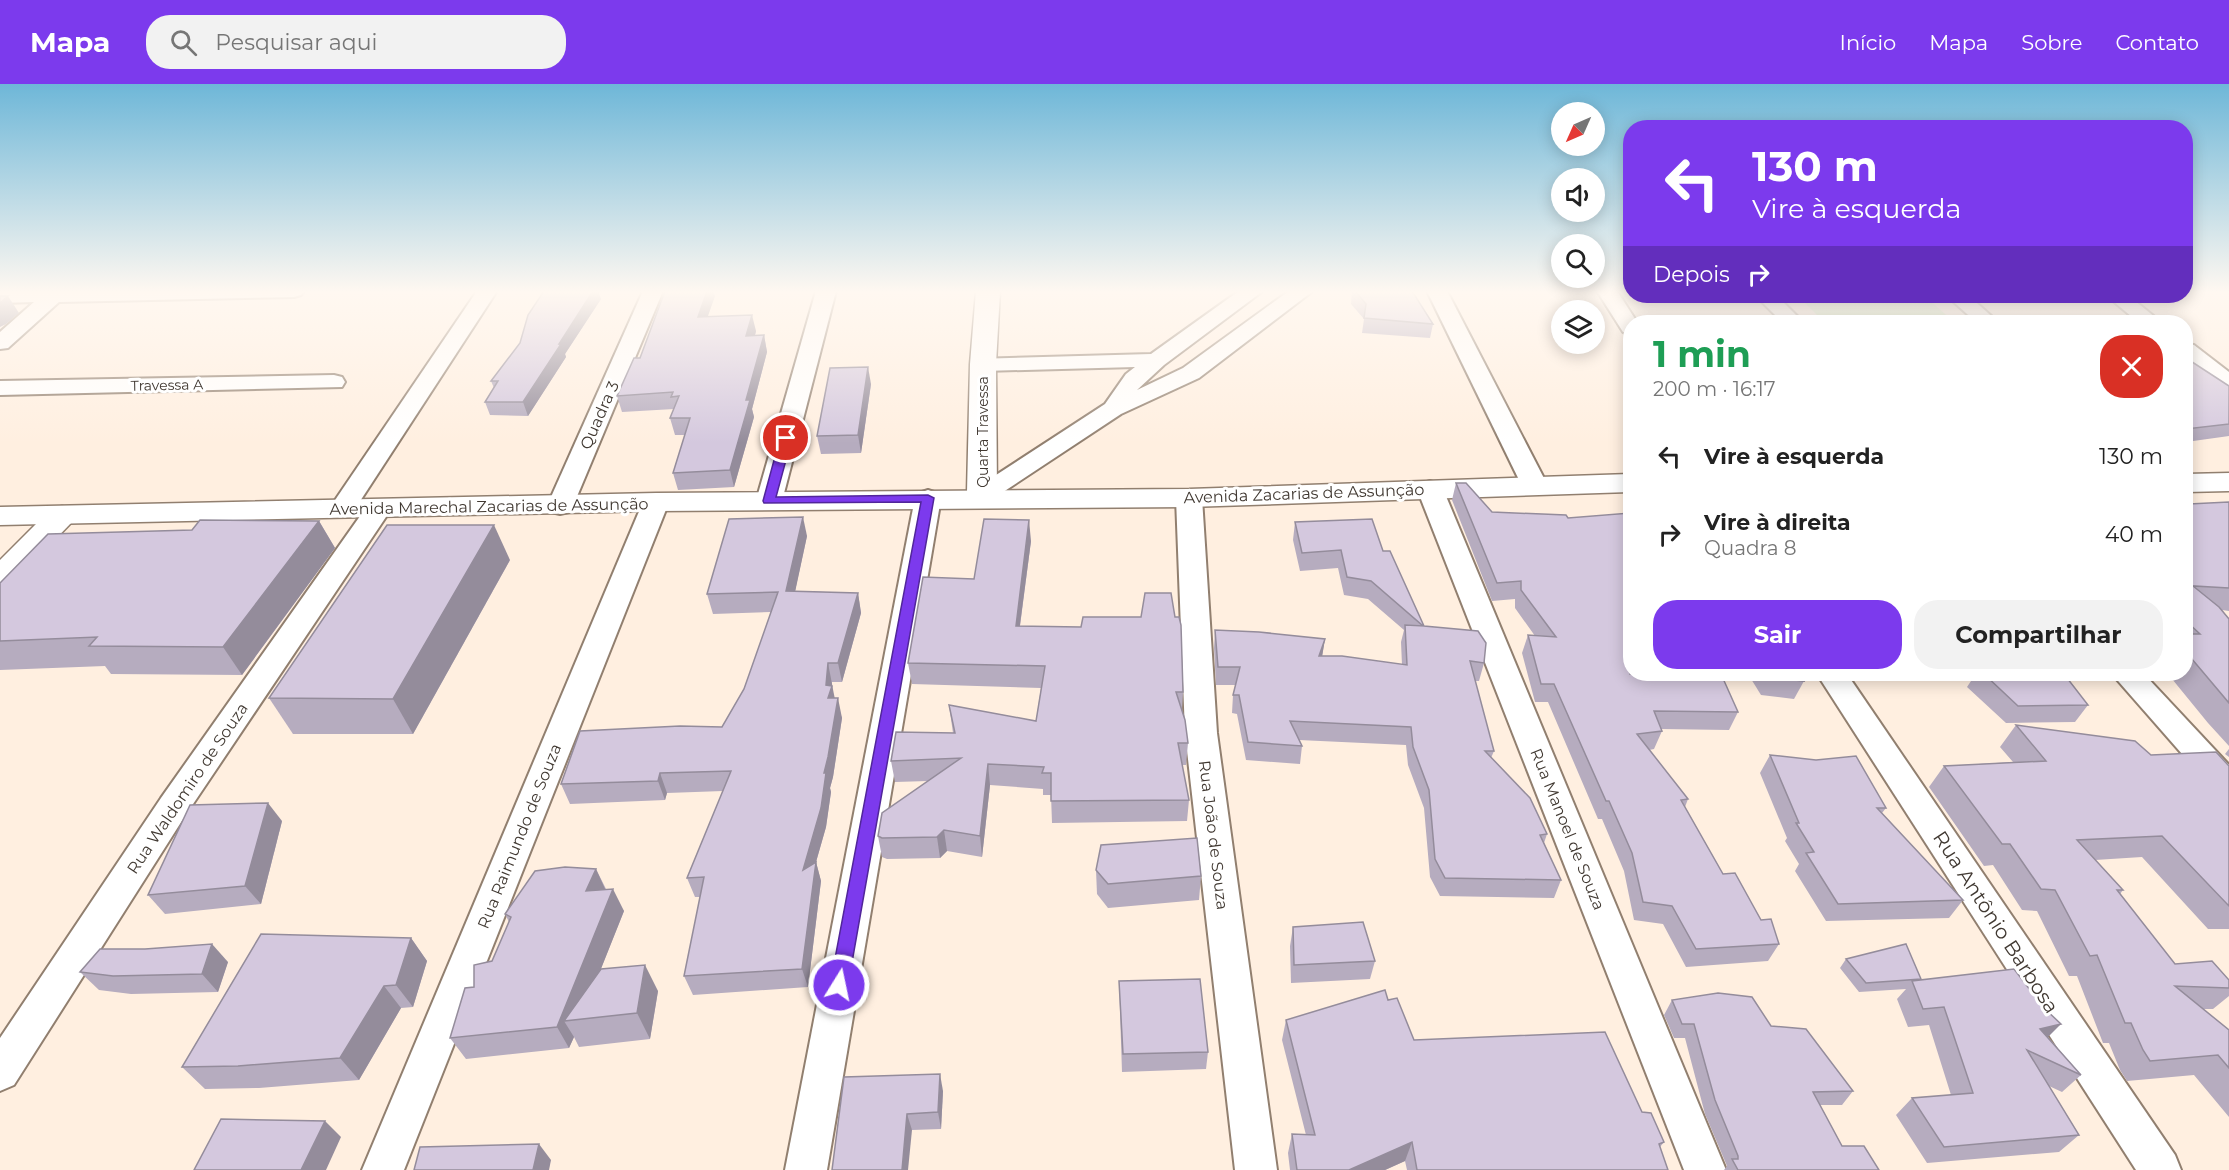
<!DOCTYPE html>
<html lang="pt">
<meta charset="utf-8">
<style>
:root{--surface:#fff;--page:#f2f2f2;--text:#222;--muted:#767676;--accent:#7c3aed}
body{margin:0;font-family:Montserrat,sans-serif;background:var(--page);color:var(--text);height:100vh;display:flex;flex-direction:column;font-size:22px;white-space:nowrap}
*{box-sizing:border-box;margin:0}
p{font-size:20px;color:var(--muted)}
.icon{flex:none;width:33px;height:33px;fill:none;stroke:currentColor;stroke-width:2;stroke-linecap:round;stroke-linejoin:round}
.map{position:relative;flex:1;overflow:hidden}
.drawer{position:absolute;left:1623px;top:231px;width:570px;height:366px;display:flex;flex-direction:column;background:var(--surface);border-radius:24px;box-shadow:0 3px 15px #0003}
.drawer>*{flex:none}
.hud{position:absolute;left:1623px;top:36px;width:570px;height:183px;border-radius:24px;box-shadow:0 3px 15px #0003;background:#7c3aed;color:#fff;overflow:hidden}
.needle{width:39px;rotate:225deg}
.fabs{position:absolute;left:1551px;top:18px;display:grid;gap:12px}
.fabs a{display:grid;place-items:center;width:54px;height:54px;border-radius:50%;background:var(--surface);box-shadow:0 3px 15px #0003;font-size:30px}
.pin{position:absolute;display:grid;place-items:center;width:51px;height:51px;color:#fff;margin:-26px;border:3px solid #fff;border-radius:50%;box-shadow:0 2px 6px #0007}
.me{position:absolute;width:66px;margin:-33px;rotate:10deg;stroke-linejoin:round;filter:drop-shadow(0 0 4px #0008)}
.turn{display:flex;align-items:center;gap:21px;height:126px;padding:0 30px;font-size:27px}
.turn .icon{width:78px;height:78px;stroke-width:2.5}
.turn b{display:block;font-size:42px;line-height:51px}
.then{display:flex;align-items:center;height:57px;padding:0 30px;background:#0003;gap:12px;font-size:22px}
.round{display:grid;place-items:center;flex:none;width:63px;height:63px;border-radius:24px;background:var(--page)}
.overview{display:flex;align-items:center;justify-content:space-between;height:102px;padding:0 30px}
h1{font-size:36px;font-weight:700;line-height:45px;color:#1e9e55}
.action{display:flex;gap:12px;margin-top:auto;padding:12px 30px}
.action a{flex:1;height:69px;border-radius:24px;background:var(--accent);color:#fff;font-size:24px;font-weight:700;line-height:69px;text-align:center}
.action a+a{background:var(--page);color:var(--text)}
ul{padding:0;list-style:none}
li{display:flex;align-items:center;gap:18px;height:78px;padding:0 30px}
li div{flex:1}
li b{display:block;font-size:22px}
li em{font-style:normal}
header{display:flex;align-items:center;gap:36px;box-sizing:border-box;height:84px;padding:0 30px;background:var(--accent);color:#fff}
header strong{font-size:28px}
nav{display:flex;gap:33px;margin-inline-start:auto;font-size:21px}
.search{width:420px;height:54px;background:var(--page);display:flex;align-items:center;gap:15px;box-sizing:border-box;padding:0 21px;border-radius:24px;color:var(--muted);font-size:22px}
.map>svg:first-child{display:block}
.green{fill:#c5efb3}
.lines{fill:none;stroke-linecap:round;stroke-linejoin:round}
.minor-casing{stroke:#917f6f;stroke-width:4}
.tertiary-casing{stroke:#917f6f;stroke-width:3}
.secondary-casing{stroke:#917f6f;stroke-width:3}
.minor{fill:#fff;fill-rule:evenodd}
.tertiary{fill:#fff;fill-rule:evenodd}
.secondary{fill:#fff;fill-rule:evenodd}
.wall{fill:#b6acbf}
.shaded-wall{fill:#948c9b}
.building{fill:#d4c8de;stroke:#948c9b;stroke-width:1.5}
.route{fill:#7c3aed;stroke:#51269a;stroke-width:1.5}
.labels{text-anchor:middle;stroke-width:6;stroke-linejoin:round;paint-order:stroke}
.far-street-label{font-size:14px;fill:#413932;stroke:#fff}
.street-label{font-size:16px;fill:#413932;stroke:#fff}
.near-street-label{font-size:20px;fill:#413932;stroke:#fff}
</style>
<header>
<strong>Mapa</strong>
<div class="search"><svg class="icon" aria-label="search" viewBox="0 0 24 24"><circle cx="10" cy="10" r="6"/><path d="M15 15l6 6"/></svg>Pesquisar aqui</div>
<nav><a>Início</a><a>Mapa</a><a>Sobre</a><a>Contato</a></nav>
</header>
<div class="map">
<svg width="2229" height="1086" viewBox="0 0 2229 1086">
<rect width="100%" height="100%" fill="#ffefe0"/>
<!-- green -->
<path class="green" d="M1798 212H1925L1954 238H1824Z"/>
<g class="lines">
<!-- minor casing -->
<g class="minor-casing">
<g id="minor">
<path d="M0 207H304L301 211 294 213 59 218 8 264 0 265V248L34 218 0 219Z"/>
<path d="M477 207H497L351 431 342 433 333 431 329 425Z"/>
<path d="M643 207H663L573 422 569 428 560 430 551 428 547 422Z"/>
<path d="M816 207H836L782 417 778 422 769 425 760 422 756 417Z"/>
<path d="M1239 207H1263L1164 281 1137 306 1183 284 1289 207H1313L1199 294 1121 330 991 416 982 419 973 416 969 411 973 406 1105 320 1126 290 1135 283 983 287 975 285 972 280 975 275 1151 270Z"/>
<path d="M1427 207H1447L1548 402 1544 407 1535 410 1526 407 1522 402Z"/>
<path d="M1597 207H1617L1637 238H1630V250L1623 248Z"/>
<path d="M1756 212H1777L1803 238H1782Z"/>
<path d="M1947 212H1969L1998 238H1976Z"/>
<path d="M2107 212H2129L2161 238H2138Z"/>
<path d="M2186 260 2194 261 2229 288V306L2221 304 2186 276Z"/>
<path d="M334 291 342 293 345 298 342 303 0 311V297Z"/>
<path d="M1430 397 1439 400 1443 405 1726 1086H1684L1417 405 1421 400Z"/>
<path d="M928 406 937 409 941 414 827 1086H785L915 414 919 409Z"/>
<path d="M1189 406 1198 409 1202 414 1217 649 1277 1086H1235L1185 649 1176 414 1180 409Z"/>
<path d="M656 410 665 413 669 418 404 1086H362L643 418 647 413Z"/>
<path d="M379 416 388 418 392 424 185 732 14 1001 0 1007V954L161 714 370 418Z"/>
<path d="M1817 590H1847L2175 1071 2181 1086H2136Z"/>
<path d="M2112 590H2144L2229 681V715L2218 711Z"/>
</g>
</g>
<!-- tertiary casing -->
<g class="tertiary-casing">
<g id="tertiary">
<path d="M976 207H1000L996 280 997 411C989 422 980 423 968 420L963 414 967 408 970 280Z"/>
<path d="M62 422 73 425 77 431 73 437 11 501 0 504V476L51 425Z"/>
</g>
</g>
<!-- secondary casing -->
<g class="secondary-casing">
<g id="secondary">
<path d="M2229 389V407L2186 408V390Z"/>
<path d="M1630 390V408L1189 423 656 427 0 441V423L656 409 1189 405Z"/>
</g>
</g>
<!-- minor -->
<use href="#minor" class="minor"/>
<!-- tertiary -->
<use href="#tertiary" class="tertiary"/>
<!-- secondary -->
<use href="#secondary" class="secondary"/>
</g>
<!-- wall -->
<g class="wall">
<path d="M1352 207H1412L1433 240 1430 254 1362 249 1364 235 1351 220Z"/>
<path d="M715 212 707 232 756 247 755 252 764 251 767 268 752 325 754 333 734 403 678 406 673 389 685 351H675L670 334 674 325 622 328 617 312 640 274Z"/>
<path d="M601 215 565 270 566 273 528 332 490 331 485 318 494 304 491 297Z"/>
<path d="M2186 274 2229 302V352L2186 358Z"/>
<path d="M871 300 861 369 821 370 817 352Z"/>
<path d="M1456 399 1630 590 1738 628 1729 646 1661 645 1662 647 1654 665 1649 666 1688 715 1685 723 1723 790 1761 836 1779 860 1768 877 1686 883 1663 840 1634 836 1624 787 1602 735H1598L1548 618H1535L1522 569 1528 551 1535 552 1515 524V515L1492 517 1452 416Z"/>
<path d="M2186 416 2189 420 2229 418V527L2222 526 2229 535V662L2208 639 2168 590H2186Z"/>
<path d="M319 437 335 464 242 591 111 590 105 582 0 586V499L192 446Z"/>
<path d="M1295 438 1383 467 1424 542 1484 579 1479 597H1475L1494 667 1491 674 1547 750 1544 759 1561 796 1554 814 1440 812 1430 793 1424 724 1408 681 1406 661 1299 656 1302 662 1300 680 1246 676 1237 630 1232 629 1233 611 1236 601H1216L1214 564 1215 546 1325 555 1322 572 1402 581 1401 558 1404 546 1368 515 1344 511 1338 484 1300 487 1293 456Z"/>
<path d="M807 452 795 507 858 509 861 529 842 598H832V603L834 614 842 634 833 693 830 704 831 708 826 743 816 778 821 797 808 903 693 911 684 892 700 813H695L687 794 723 707 667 709 665 716 570 720 561 700 722 643 744 605 771 528 713 530 707 510Z"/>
<path d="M1031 457 1020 542 1183 608 1182 627 1188 659 1186 681H1182L1189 716 1187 737 1052 739 1051 711H1043V705L990 701 982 773 947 767 940 774 887 775 882 773 878 752 928 697 895 698 891 677 953 649 949 621 1036 637 1041 604 912 600 908 579 974 495Z"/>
<path d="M510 476 413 650H293L269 614Z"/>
<path d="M1748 590H1801L1804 597 1794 615 1761 611Z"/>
<path d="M1963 590H2064L2088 621 2075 638 2006 639 1967 603 1971 597Z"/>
<path d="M2016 641 2151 671 2229 682V845H2208L2142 773 2095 776 2123 806 2120 810 2175 880 2229 896V912L2213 925H2203L2229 946V1033L2194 991 2127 997 2120 986 2109 959H2103L2077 892H2069L2037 827 2022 826 1993 781 1984 782 1929 703 1944 682 2013 678 2000 663Z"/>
<path d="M2229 665V673L2225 670Z"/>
<path d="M1770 671 1886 724 1882 729 1963 816 1949 834 1826 837 1795 787 1799 780 1785 757 1787 754 1760 689Z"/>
<path d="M282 737 261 820 165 830 148 811Z"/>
<path d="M596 785 606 805 624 827 600 887 658 907 650 955 579 963 574 953 569 964 466 975 450 954 474 903 492 877 509 838 505 830Z"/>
<path d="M1096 786 1201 792 1199 816 1108 824 1097 810Z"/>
<path d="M1293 843 1375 877 1370 895 1291 899 1290 862Z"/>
<path d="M411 854 427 877 413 923 401 924 359 996 259 1004 205 1005 182 983Z"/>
<path d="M1846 875 1921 895 1920 896 2048 953 2081 991 2062 1008 2049 1002 2079 1051 2059 1068 1927 1079 1896 1031 1912 1014 1951 1011 1929 941 1908 943 1897 915 1906 905 1859 908 1840 884Z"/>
<path d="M228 878 218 908 131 910 99 906 80 888Z"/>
<path d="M1119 897 1208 968 1206 985 1122 988Z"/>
<path d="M1388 916 1414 956 1642 1028 1664 1058 1660 1063 1668 1086H1407L1405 1077 1385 1086H1290L1288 1069 1292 1050 1306 1051 1282 956 1286 936Z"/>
<path d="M1672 916 1771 942 1853 1007 1842 1021H1820L1842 1062 1879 1086H1724L1727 1082 1705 1030 1685 954H1674L1664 931Z"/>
<path d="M844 993 943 1007 941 1045 912 1046Z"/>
</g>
<!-- shaded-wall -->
<g class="shaded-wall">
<path d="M593 207H598L601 215 565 270 566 273 528 332 523 318 559 260Z"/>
<path d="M707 207H714L715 212 702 249 698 233Z"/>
<path d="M8 212 19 229 6 240 0 243V219Z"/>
<path d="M752 231 756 247 750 268 746 252Z"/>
<path d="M764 251 767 268 752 325 754 333 734 403 730 386 746 316Z"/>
<path d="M868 283 871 300 861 369 858 351Z"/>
<path d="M803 433 807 452 791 527 786 507Z"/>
<path d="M1029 436 1031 457 1017 563 1016 542Z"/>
<path d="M319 437 335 464 242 591 223 563Z"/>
<path d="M494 441 510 476 413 650 393 615Z"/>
<path d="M858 509 861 529 842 598 838 579Z"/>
<path d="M1325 555 1322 573 1319 572Z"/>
<path d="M828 579 836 621 833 634 826 601Z"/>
<path d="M838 614 842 634 833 693 830 704 831 708 826 743 816 778 821 797 808 903 802 885 803 786 824 689Z"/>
<path d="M988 680 990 701 982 773 980 752Z"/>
<path d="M660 689 667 709 665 716 658 697Z"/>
<path d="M268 719 282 737 261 820 245 802Z"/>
<path d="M944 746 947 767 940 774 937 753Z"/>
<path d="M596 785 606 807H586Z"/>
<path d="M613 805 624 827 581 935 564 937 574 953 569 964 557 943Z"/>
<path d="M411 854 427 877 413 923 396 901Z"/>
<path d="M212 860 228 878 218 908 202 890Z"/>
<path d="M645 881 658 907 650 955 637 929Z"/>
<path d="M384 902 401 924 359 996 340 974Z"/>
<path d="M2061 940 2043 958 2040 945Z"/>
<path d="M940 990 943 1007 941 1045 938 1028Z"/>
<path d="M907 1030 912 1046 908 1086H902Z"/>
<path d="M325 1037 341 1053 326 1086H301Z"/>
<path d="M1412 1058 1405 1077 1385 1086H1349Z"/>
<path d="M539 1060 551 1076 549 1086H533Z"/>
</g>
<!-- building -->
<g class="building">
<path d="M544 207H593L559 260H561L523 318H485L498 297H491L520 259 528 231Z"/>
<path d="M665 207H707L698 233 752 231 746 252 764 251 746 316H750L730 386 673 389 690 334H670L679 312 671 313 673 308 617 312 634 274H640Z"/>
<path d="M1355 207H1412L1433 240 1364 234 1366 220Z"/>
<path d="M0 212H8L0 219Z"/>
<path d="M2186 274 2229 302V340L2186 345Z"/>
<path d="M868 283 858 351 817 352 830 284Z"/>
<path d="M1456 399H1466L1492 428 1566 431 1568 434 1630 429V590H1721L1738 628 1654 627 1662 647 1637 650 1688 715 1681 716 1723 790 1735 789 1761 836 1771 835 1779 860 1696 865 1672 822 1643 818 1632 769 1609 717H1606L1554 600H1541L1528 551 1556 553 1521 506V497L1497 499Z"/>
<path d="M2186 416 2189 420 2229 418V504L2193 502 2219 523 2229 535V619L2186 568V550H2200L2186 537Z"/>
<path d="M803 433 786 507 858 509 838 579H828L826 601 832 602 828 614H838L828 673 824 689H826L821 724 803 786 816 778 802 885 684 892 704 793 687 794 731 687 660 689 658 697 561 700 580 647 680 642 722 643 744 605 778 508 707 510 729 435Z"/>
<path d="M984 435 1029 436 1016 542 1081 543 1083 533H1141L1145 509H1171L1175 533H1179L1181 541 1183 608H1176L1185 636 1188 659H1178L1189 716 1051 717V689H1042L1044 683 988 680 980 752 944 746 937 753 882 754 878 752 882 729 961 674 891 677 896 648 955 649 949 621 1036 637 1045 582 908 579 923 493 974 495Z"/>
<path d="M1372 435 1383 467H1390L1424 542 1478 547 1486 559 1484 579 1470 577 1494 667H1485L1530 714 1547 750 1540 751 1561 796 1445 794 1435 775 1429 706 1413 663 1411 643 1290 637 1302 662 1248 658 1239 611H1233L1240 583H1218L1215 546 1259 548 1325 555 1319 572H1342L1407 581 1405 541 1423 542 1371 497 1347 493 1341 466 1302 469 1295 438Z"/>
<path d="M200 436 319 437 223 563 89 562 97 553 0 557V499L48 450 192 446Z"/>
<path d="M387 441H494L393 615 269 614Z"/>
<path d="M1768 590H1801L1804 597 1770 593Z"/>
<path d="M1984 590H2064L2088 621 2018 622Z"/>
<path d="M2016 641 2135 657 2151 671 2216 668 2229 682V822L2162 752 2077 756 2123 806H2117L2175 880 2212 877 2229 896V904L2175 902 2229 946V984L2218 971 2150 977 2143 966 2131 939H2125L2097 871 2090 872 2055 806 2041 805 2010 760H2002L1944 682 2046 677Z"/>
<path d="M1770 671 1816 676 1856 672 1886 724H1877L1963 816 1838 820 1806 769 1814 768 1796 739H1799Z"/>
<path d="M268 719 245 802 148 811 190 721Z"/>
<path d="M1197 754 1201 792 1108 800 1096 786 1101 761Z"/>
<path d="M565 783 596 785 586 807 613 805 557 943 450 954 465 904 474 903V881L492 877 511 833 505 830 535 787Z"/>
<path d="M1363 838 1375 877 1294 881 1293 843Z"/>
<path d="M261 850 411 854 396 901 384 902 340 974 238 982 182 983Z"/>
<path d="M212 860 202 890 113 892 80 888 100 865H145Z"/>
<path d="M1906 860 1921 895 1866 899 1846 875Z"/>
<path d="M645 881 637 929 564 937 601 885Z"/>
<path d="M2014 885 2044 924 2061 940 2040 945 2081 991 2027 966 2079 1051 1944 1063 1912 1014 1973 1009 1944 923 1923 925 1912 897Z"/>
<path d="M1200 895 1208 968 1123 970 1119 897Z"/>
<path d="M1385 906 1388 916 1397 914 1414 956 1605 948 1642 1028 1651 1029 1664 1058 1659 1060 1668 1086H1417L1412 1058 1349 1086H1297L1292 1050 1315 1051 1286 936Z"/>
<path d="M1718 909 1752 913 1771 942 1806 945 1853 1007 1813 1008 1842 1062H1864L1879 1086H1738L1732 1075H1738V1072L1715 1016 1694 940H1682L1672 916Z"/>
<path d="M940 990 938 1028 907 1030 902 1086H832L844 993Z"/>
<path d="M221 1035 325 1037 301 1086H194Z"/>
<path d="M539 1060 533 1086H414L420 1063Z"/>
</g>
<!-- sky -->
<linearGradient id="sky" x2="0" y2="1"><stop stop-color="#6eb7d8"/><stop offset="0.58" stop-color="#fff8f1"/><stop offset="1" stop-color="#fff8f1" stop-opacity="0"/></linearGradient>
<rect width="2229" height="359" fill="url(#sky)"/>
<!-- route -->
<path class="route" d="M786 351 792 354 776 413 928 411 934 414 848 901 846 906 839 909 833 906 830 901 921 418 764 419 763 417 780 354Z"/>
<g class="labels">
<!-- far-street labels -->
<g class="far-street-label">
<text transform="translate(167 301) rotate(-1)" y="5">Travessa A</text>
<text transform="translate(983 348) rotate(-90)" y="5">Quarta Travessa</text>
</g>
<!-- street labels -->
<g class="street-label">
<text transform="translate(599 331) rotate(-66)" y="6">Quadra 3</text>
<text transform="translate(1304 409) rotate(-2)" y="6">Avenida Zacarias de Assunção</text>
<text transform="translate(489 422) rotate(-1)" y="6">Avenida Marechal Zacarias de Assunção</text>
<text transform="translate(187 704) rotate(-56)" y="6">Rua Waldomiro de Souza</text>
<text transform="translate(1568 745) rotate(68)" y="6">Rua Manoel de Souza</text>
<text transform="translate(1214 751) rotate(83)" y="6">Rua João de Souza</text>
<text transform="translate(519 752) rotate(-68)" y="6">Rua Raimundo de Souza</text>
</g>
<!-- near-street labels -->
<g class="near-street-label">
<text transform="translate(1996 838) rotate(57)" y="7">Rua Antônio Barbosa</text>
</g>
</g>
</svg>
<div class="fabs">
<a><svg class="needle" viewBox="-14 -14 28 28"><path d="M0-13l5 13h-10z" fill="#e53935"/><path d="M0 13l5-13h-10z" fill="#767676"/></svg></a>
<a><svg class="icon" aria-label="sound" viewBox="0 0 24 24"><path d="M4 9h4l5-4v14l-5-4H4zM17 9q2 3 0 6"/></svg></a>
<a><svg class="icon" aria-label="search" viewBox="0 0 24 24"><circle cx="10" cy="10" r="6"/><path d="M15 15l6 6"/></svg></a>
<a><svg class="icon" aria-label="layers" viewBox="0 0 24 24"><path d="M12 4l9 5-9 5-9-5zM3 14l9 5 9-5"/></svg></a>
</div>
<div class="pin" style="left:786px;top:354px;background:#d93025"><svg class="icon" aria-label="arrive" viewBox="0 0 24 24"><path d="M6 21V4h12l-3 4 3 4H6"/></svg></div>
<svg class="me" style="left:839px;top:901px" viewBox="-20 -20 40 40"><circle r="17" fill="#7c3aed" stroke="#fff" stroke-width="3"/><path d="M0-11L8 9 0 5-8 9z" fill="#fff"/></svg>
<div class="hud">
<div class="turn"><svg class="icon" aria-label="left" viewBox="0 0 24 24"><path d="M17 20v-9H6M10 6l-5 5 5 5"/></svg><div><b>130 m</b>Vire à esquerda</div></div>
<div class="then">Depois<svg class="icon" aria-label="right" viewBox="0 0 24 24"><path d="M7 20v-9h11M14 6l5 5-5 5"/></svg></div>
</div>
<section class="drawer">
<div class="overview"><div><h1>1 min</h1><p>200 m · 16:17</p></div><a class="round" style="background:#d93025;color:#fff"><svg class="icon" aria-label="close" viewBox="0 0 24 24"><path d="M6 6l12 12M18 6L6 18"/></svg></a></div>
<ul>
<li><svg class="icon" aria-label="left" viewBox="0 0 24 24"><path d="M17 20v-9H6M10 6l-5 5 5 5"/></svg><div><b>Vire à esquerda</b></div><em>130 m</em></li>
<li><svg class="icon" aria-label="right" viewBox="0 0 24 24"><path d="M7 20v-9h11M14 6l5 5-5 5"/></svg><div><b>Vire à direita</b><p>Quadra 8</p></div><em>40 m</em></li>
</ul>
<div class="action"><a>Sair</a><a>Compartilhar</a></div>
</section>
</div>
